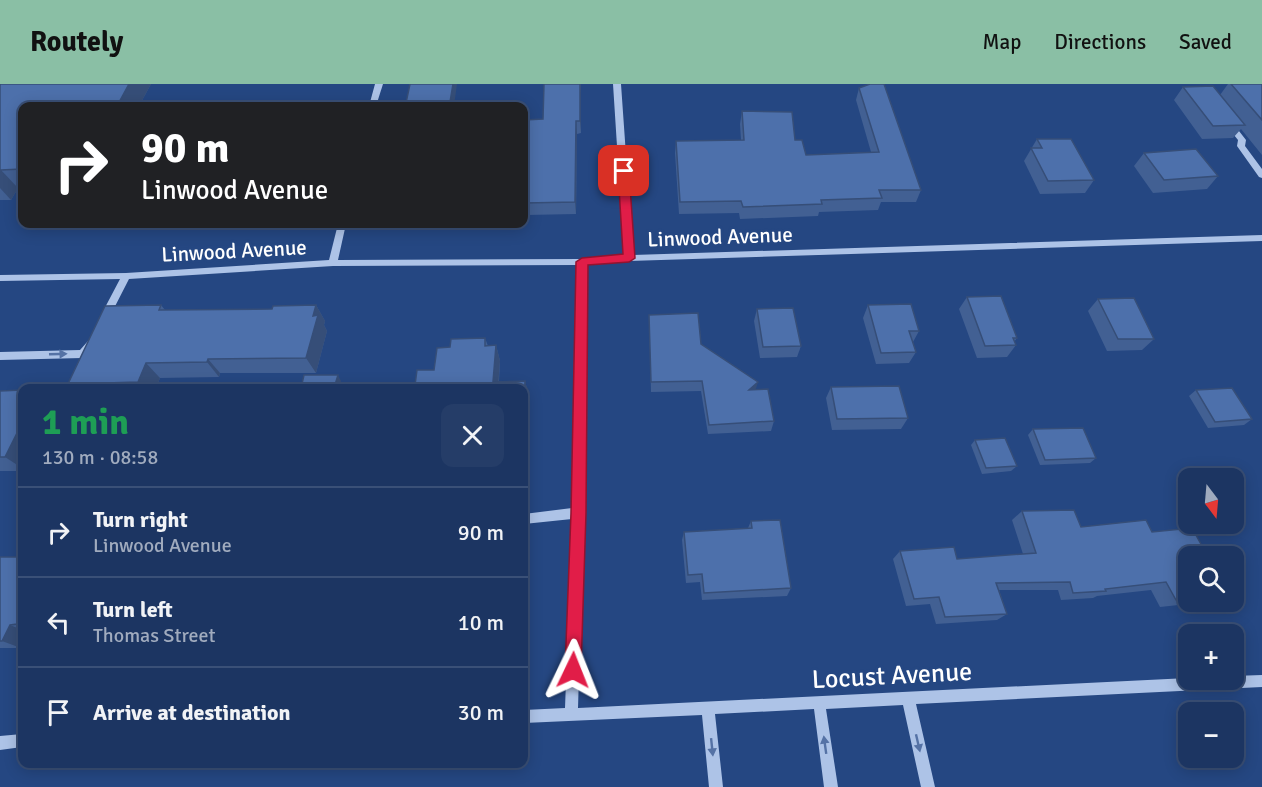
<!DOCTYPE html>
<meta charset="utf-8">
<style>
:root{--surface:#1c3562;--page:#253d68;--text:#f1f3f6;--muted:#a0abbe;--line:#3a5077;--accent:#8abfa5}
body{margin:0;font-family:Signika,sans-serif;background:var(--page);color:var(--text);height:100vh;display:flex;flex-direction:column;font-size:22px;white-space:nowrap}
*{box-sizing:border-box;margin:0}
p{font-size:20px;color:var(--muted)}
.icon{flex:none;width:33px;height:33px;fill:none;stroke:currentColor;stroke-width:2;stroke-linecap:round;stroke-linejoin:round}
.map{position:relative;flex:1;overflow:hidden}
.sheet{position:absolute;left:18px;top:300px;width:510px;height:384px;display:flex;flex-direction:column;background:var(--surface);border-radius:12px;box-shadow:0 3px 15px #0003,0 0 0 2px var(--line)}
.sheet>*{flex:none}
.banner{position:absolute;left:18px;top:18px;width:510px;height:126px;border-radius:12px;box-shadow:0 3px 15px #0003,0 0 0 2px var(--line);background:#202124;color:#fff;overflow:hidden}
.needle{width:39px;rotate:164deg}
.buttons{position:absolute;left:1178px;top:384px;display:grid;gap:12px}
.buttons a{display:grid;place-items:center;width:66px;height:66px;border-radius:12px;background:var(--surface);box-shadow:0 3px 15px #0003,0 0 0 2px var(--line);font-size:30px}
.pin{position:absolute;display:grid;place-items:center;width:51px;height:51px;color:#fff;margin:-26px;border-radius:12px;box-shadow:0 3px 9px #0006}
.me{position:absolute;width:66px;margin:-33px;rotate:2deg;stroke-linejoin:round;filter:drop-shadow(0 0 4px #0008)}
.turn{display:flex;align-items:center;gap:21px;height:126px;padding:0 24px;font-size:27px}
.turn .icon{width:78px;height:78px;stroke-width:2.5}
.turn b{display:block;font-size:42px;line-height:51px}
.round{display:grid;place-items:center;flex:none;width:63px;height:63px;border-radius:12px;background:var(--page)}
.overview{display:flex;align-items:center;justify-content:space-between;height:102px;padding:0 24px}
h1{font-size:36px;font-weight:800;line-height:45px;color:#1e9e55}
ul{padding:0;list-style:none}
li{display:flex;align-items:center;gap:18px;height:90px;padding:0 24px;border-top:2px solid var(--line)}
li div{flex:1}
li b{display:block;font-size:22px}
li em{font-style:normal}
header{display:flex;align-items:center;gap:36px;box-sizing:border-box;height:84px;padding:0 30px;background:var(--accent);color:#111}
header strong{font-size:28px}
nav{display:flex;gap:33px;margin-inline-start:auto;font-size:21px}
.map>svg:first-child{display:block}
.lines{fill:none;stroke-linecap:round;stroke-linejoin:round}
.minor{fill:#adc3e7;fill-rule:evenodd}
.wall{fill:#426093}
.shaded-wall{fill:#364e78}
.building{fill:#4d70ab;stroke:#364e78;stroke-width:1.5}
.oneway{fill:#5572a5}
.route{fill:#e11d48;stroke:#92132f;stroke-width:1.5}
.labels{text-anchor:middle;stroke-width:6;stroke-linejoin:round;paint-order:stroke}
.street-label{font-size:21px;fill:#fff;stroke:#254782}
.near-street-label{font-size:26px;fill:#fff;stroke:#254782}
</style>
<header>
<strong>Routely</strong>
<nav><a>Map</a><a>Directions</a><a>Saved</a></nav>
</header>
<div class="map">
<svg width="1262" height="703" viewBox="0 0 1262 703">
<rect width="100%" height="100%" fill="#254782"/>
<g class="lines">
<!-- minor -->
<g class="minor">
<path d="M375 0H383L376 22H369Z"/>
<path d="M613 0H621L633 171 1262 151V157L629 177 586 181 584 429 578 624 1188 594 1233 596V592L1262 591V603L916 620 935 703H921L903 621 826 625 838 703H824L814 625 715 630 723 703H709L702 631 524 639V626L565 624 572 435 524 440V430L572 424 577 181 333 182 129 195 108 236 105 237 100 233 120 195 0 197V191L126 189 329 176 338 140H346L338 176 582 175 624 171Z"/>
<path d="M1226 38H1232L1246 56 1245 62 1262 85V94L1259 93 1237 62 1238 56 1225 40Z"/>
<path d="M91 256 96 260 85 273 82 274 0 276V268L80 266 88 257Z"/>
<path d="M22 650V663L0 666V652Z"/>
</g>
</g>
<!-- wall -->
<g class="wall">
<path d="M0 0H151L139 22H22V104H18L11 116H0Z"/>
<path d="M581 0V49L577 50 576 130 527 131 525 120H524V36L543 35Z"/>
<path d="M1228 0H1262V71L1241 45 1233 54 1202 55 1174 16 1183 3 1220 11Z"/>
<path d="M859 4 921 106 916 118H881L878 126 819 128 818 132 740 135 739 129 679 130 675 69 676 57 741 56 740 40 742 27 795 56 806 71 871 68 856 16Z"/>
<path d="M1037 55 1094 96 1085 109 1040 110 1024 77Z"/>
<path d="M1144 69 1218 92 1207 105 1153 109 1134 82Z"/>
<path d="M967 213 1017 254 1014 258 1016 261 1007 273 977 274 959 225Z"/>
<path d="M1098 215 1154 255 1142 266 1107 267 1088 227Z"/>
<path d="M161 221 165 226 272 225 316 221 325 237 324 241 327 247 316 289H220L219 293 160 294 156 304H66Z"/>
<path d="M868 221 919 247 913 258 916 268 909 279 876 280 863 234Z"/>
<path d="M757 225 801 262 797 273 760 274 754 237Z"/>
<path d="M649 231 701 260 756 305 774 337 771 347 708 350 701 307 651 308Z"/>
<path d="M485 254 488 262 496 261 500 277 499 297H525L529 312 526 357H524V304H403L404 301H415L417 286H434L437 264 450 263 451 255Z"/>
<path d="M831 303 908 334 901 345 832 346 826 314Z"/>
<path d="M22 306V387H0V307Z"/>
<path d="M1196 306 1252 335 1244 341 1208 344 1189 312Z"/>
<path d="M1033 345 1096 374 1090 379 1040 381 1028 351Z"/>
<path d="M975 356 1017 382 1011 387 982 390 971 361Z"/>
<path d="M1022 427 1081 443 1152 448 1207 471 1204 472H1188V518H1206L1160 523 1151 506 1097 512 1093 514 1061 516 1058 506H999L1007 530 997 536 936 540 930 520 906 522 893 475 900 467 957 475 1023 470 1012 436Z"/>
<path d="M751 437 791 504 787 512 702 516 700 498 686 499 682 456 684 448 748 444Z"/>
<path d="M0 473H22V559L21 564H0Z"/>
</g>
<!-- shaded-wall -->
<g class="shaded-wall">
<path d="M129 0H151L139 22H117Z"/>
<path d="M453 0H457L454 22 450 18Z"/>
<path d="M580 0 581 9V49L580 37Z"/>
<path d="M576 37 577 50 576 130 575 118Z"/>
<path d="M1 86 18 104 11 116 0 104V88Z"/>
<path d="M316 221 325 237 324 241 327 247 316 289 306 274 313 232Z"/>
<path d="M496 261 500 277 498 304 493 298Z"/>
<path d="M208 275 220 289 219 293 207 278Z"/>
<path d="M146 279 160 294 156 304H145L138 298Z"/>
<path d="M338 291 341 297 340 304H334Z"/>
<path d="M525 297 529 312 526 357 524 346Z"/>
<path d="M758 298 755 308 749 306Z"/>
<path d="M106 299 112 304H103Z"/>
<path d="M22 339V384L5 373Z"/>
<path d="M22 527V543L17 540Z"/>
<path d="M10 541 22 546V559L21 564 2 557Z"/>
</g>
<!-- building -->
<g class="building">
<path d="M0 0H129L117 22H22V85L1 86 0 88Z"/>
<path d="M410 0H453L450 18H469L468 22H401L402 20 406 19Z"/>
<path d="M544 0H580V37H576L575 118 525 119V108H524V36L543 35Z"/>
<path d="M870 0H884L921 106H879L882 114 821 116 822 120 743 123 741 117 680 118 676 57 744 56 742 27 792 28 795 56H802L806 71 879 68 859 4Z"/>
<path d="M1231 0H1262V36Z"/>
<path d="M1213 2 1245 41 1213 42 1183 3Z"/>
<path d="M1037 55H1071L1094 96 1048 97 1031 64H1042Z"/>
<path d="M1196 65 1218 92 1164 96 1144 69Z"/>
<path d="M1001 212 1017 254H1013L1016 261 985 262 967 213Z"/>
<path d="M1134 214 1154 255H1118L1098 215Z"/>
<path d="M911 220 919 247H909L916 268 881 269 868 221Z"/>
<path d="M161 221 159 226 272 225 273 222 316 221 313 232 318 231 306 274 208 275 207 278 146 279 138 298 106 299 103 304H66L105 222Z"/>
<path d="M793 224 801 262 763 263 757 225Z"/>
<path d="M698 229 701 260 758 298 749 306 768 305 774 337 709 341 702 297 651 298 649 231Z"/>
<path d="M485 254V262L496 261 493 298 525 297 524 326V304H403L404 301H415L417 286H434L437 264 450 263 451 255Z"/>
<path d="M304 291H338L334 304H301Z"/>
<path d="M899 302 908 334 837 335 831 303Z"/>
<path d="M1232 304 1252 335 1215 338 1196 306Z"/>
<path d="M22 306V339L5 373H0V307Z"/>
<path d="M1083 344 1096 374 1045 376 1033 345Z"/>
<path d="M1005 354 1017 382 986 384 975 356Z"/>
<path d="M1074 426 1081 443 1146 436 1152 448 1192 444 1207 471 1200 472H1201H1188V514L1176 516 1166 498 1105 505 1106 507 1073 509 1070 498 996 499 1007 530 945 533 939 513 914 515 900 467 954 463 957 475 1036 469 1022 427Z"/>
<path d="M780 436 791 504 704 509 702 490 688 491 684 448 752 444 751 437Z"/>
<path d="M0 473H22V527L17 540 10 541 2 557H0Z"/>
</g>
<!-- one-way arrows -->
<defs><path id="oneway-solid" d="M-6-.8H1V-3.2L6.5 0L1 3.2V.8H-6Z" transform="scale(1.5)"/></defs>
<g class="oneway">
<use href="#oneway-solid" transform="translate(58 270) rotate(-2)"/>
<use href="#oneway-solid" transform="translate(918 659) rotate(77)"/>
<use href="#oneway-solid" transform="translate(825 661) rotate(-98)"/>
<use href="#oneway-solid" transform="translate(712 663) rotate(84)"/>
</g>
<!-- route -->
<path class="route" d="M624 84 629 87 635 174 629 178 588 181 586 429 581 586 579 592 573 594 567 592 565 586 571 429 576 178 582 174 623 170 618 87Z"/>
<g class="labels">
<!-- street labels -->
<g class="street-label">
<text transform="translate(720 153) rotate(-2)" y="7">Linwood Avenue</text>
<text transform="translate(234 167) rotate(-3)" y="7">Linwood Avenue</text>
</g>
<!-- near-street labels -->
<g class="near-street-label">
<text transform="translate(892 591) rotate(-3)" y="9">Locust Avenue</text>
</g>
</g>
</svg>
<div class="buttons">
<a><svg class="needle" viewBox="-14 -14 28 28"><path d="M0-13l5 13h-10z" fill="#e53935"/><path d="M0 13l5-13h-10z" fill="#a0abbe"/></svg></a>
<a><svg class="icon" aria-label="search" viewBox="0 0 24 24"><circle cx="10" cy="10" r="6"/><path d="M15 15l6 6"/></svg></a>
<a>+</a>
<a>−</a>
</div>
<div class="pin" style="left:624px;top:87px;background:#d93025"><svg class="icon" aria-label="arrive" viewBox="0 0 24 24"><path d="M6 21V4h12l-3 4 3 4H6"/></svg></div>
<svg class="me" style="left:573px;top:586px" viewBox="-20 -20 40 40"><path d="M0-17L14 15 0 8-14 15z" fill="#e11d48" stroke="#fff" stroke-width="4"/></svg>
<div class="banner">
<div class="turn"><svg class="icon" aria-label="right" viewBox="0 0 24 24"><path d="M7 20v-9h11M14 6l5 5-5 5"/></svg><div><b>90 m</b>Linwood Avenue</div></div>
</div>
<section class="sheet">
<div class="overview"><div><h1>1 min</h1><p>130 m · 08:58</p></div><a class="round"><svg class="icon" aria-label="close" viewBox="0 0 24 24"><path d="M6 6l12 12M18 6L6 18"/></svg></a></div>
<ul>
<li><svg class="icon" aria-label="right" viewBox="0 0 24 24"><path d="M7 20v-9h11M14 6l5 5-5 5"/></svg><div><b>Turn right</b><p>Linwood Avenue</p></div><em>90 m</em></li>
<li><svg class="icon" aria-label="left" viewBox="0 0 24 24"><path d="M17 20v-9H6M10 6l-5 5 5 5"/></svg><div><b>Turn left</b><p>Thomas Street</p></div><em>10 m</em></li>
<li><svg class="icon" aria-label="arrive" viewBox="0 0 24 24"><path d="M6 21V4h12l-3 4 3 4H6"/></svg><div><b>Arrive at destination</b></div><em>30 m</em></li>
</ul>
</section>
</div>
